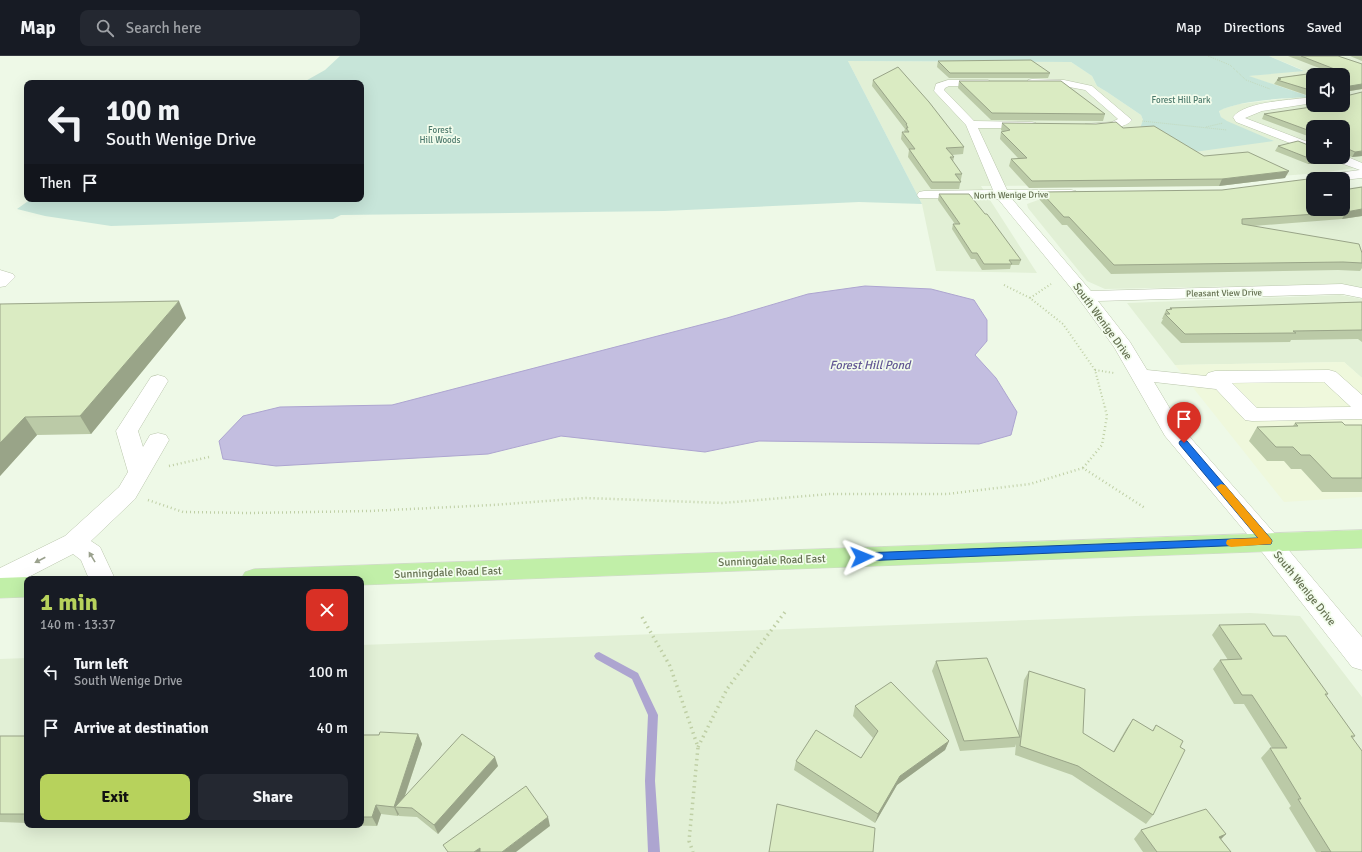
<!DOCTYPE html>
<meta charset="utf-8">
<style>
:root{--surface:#171b24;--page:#242831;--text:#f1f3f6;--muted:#9ea1a6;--line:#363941;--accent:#b7d25c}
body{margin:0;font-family:Signika,sans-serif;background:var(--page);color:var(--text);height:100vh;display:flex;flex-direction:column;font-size:15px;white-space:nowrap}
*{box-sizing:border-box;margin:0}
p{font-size:13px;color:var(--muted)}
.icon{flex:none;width:22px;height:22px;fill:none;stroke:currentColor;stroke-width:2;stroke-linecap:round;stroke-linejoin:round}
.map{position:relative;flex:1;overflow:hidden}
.side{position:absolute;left:24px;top:520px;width:340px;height:252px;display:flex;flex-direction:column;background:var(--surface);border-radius:8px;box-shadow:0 4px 16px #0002}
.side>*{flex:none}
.top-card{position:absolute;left:24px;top:24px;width:340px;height:122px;border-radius:8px;box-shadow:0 4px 16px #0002;background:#171b24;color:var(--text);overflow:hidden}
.buttons{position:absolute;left:1306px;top:12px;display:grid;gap:8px}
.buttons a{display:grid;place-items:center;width:44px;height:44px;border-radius:8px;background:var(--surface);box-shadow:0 4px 16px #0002;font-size:20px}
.pin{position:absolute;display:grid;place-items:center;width:34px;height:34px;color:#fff;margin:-41px -17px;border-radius:50% 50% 50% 0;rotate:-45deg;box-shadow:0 0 4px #0007}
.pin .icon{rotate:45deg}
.me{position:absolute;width:44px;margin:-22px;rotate:88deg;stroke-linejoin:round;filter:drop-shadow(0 0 3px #0008)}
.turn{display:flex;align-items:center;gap:14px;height:84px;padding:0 16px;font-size:18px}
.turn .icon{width:52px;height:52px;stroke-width:2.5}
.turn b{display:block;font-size:28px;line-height:34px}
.then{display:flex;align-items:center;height:38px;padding:0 16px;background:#0003;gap:8px;font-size:15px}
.round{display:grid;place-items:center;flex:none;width:42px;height:42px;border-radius:8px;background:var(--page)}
.headline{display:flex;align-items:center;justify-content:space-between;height:68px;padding:0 16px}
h1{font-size:24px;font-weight:700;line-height:30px;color:var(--accent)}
.action{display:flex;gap:8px;margin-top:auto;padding:8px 16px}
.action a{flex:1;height:46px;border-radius:8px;background:var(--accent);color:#111;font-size:16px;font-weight:700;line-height:46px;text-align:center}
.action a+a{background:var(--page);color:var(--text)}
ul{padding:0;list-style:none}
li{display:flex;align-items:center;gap:12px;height:56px;padding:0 16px}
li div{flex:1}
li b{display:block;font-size:15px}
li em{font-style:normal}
header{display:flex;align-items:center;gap:24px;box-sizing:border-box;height:56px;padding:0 20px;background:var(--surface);border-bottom:1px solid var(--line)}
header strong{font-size:19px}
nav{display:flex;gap:22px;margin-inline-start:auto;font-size:14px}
.search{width:280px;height:36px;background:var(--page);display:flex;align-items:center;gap:10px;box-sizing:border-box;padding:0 14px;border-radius:8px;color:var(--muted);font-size:15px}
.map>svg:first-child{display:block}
.residential{fill:#e2f0d6;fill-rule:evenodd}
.commercial{fill:#eff8dc}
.green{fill:#c7e5d9}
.water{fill:#c3bee0;stroke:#ada5d0}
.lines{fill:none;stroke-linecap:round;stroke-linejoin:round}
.stream{fill:#ada5d0;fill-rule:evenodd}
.minor-casing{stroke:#bac6ac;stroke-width:1}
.major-casing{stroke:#d3d7ce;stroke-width:1}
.path-far3{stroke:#bfcfa5;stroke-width:1;stroke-dasharray:0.5 1.5;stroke-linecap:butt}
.path-far2{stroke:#bfcfa5;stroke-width:2;stroke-dasharray:1 2.5;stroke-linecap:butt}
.path-far1{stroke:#bfcfa5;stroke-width:2.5;stroke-dasharray:1 3;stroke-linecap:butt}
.path{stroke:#bfcfa5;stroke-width:3.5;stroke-dasharray:1.5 4;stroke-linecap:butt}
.minor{fill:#fff;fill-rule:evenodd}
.major{fill:#c1efa8;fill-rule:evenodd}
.wall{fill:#bbcaa7}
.shaded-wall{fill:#99a488}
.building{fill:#daebc2;stroke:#99a488}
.oneway{fill:#9aa18d}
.route{fill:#1a73e8;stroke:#114b97}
.slow{fill:#f59e0b}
.labels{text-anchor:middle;stroke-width:3.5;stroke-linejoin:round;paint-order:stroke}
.far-park-label{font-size:9px;fill:#4c796c;stroke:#f2fcec}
.far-street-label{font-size:9px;fill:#636f4f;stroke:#f2fcec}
.street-label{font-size:11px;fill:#636f4f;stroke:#f2fcec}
.water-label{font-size:12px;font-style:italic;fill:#615693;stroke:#f2fcec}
</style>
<header>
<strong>Map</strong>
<div class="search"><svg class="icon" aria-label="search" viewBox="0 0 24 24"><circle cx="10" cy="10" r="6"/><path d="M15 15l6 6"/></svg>Search here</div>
<nav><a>Map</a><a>Directions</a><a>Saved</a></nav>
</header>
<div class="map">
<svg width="1362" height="796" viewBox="0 0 1362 796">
<rect width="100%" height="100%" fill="#eef9e7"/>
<!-- residential -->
<g class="residential">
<path d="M1269 0H1362V111L1320 117 1164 129 981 130 1037 217 936 215 922 148 848 5 1071 6 1092 20 1097 30 1107 36 1141 59 1143 64 1140 72 1273 85 1227 66 1221 61 1219 54 1239 48 1308 40 1248 20 1303 14ZM1313 19H1343V49H1313ZM1313 71H1343V101H1313Z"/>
<path d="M1362 130V233L1339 228 1105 233 1087 225 1028 152 1027 148 1038 144 1177 142 1313 153H1343V133Z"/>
<path d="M1340 239 1362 243V322L1344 306 1175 309 1127 247Z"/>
<path d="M1250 557 1300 560 1362 641V796H0V603L27 602V769H361V589L1136 560Z"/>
</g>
<!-- commercial -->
<path class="commercial" d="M1344 306 1362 322V441L1284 446 1175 309Z"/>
<!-- green -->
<path class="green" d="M340 0H1269L1304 15 1249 20 1311 41C1288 42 1238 44 1219 55L1221 61 1227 65 1274 85 1194 96 1140 72 1143 64 1141 59 1107 36 1097 30 1092 20 1071 6 848 5 922 148 859 146 664 155 341 159 333 163 111 170 45 160 17 153 31 143H361V27H302L325 14Z"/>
<!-- water -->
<path class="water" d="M865 230 931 233 974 244 987 264V285L975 299 996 322 1017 356 1011 379 979 388 759 385 705 396 561 380 488 398 276 410 223 403 219 385 243 360 280 351 392 349 727 262 808 238Z"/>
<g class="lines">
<!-- stream -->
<path class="stream" d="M599 596 638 617 658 659 655 725 660 796H648L645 725 648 659 632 623 596 603 594 600 596 597Z"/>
<!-- minor casing -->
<g class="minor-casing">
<g id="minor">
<path d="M1032 23 1064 24 1092 30 1132 64C1124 74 1096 75 1085 72L1083 70 1085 68 1112 66 1118 63 1085 34 1064 30 1028 28 1027 26 1028 24Z"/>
<path d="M948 24H988L993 27 988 30H949L945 32 944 34 974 65 1032 66 1036 67 1038 69 1036 71 1032 72H978L1007 134H1071L1076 135 1078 138 1076 141 1071 142 1012 143 1091 235 1342 228 1362 232V242L1342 238 1098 245 1130 286 1147 314 1206 320 1208 317 1215 315 1329 314 1336 316 1362 339V363L1252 365 1245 364 1216 333 1154 326 1181 371 1276 479 1362 581V614L1352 611 1258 491 1165 380 1114 291 1071 232 998 143 919 142 917 139 919 136 924 135 993 134 966 69 934 35 936 28ZM1324 326 1351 351 1257 352 1232 327Z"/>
<path d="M1313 41V47L1262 55 1245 62 1313 88V96L1236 66 1233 61C1245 45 1294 44 1313 41Z"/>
<path d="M1343 99 1362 107V122L1343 124V123H1315L1317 120 1322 119 1360 114 1332 104 1330 101H1343Z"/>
<path d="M0 214 13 218 15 221 6 230 0 231Z"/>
<path d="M158 319 165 321 168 325 138 375 143 391 150 379 158 377 166 379 169 384 135 443 91 485 100 491 115 523H89L81 504 73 498 9 531 0 534V512L65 480 119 431 128 416 116 375 151 321Z"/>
</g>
</g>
<!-- major casing -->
<g class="major-casing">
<g id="major">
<path d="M1362 474V492L361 529V523H241L245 516 254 513Z"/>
<path d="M27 521 34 523H27V541L0 542V522Z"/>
</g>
</g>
<!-- path-far3 -->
<g class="path-far3">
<path d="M1208 0 1230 9 1246 24 1270 33"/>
<path d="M1142 65 1227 74"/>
<path d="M1206 71 1223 67"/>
</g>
<!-- path-far2 -->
<g class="path-far2">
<path d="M1004 229 1030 242 1063 268 1095 314 1105 352"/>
<path d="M1030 242 1051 228"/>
<path d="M1095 314 1114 317"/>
</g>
<!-- path-far1 -->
<g class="path-far1">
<path d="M169 410 209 401"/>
<path d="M1083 412 1102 389 1107 360 1105 351"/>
<path d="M148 444 183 456 250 457 369 455 493 449 586 442 722 447 830 438H947L1030 428 1083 412 1145 452"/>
</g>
<!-- path -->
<g class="path">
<path d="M642 561 670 610 698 691 689 785 693 796"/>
<path d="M698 691 727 633 785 556"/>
</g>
<!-- minor -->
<use href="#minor" class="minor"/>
<!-- major -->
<use href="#major" class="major"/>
</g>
<!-- wall -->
<g class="wall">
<path d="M1288 0H1338L1362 8V33L1344 36V38L1362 100 1352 101 1344 98H1343V71H1313V82L1262 63 1264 58 1343 49V19H1313V40H1309L1274 28 1277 24 1278 22 1327 15Z"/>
<path d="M1350 0H1362V5Z"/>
<path d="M938 5 1050 17 1048 22H949L937 11Z"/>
<path d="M873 24 964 91 963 98 952 99 954 101 953 106 962 118 959 133H931L908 101 909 94 901 83 902 76H905L904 75 905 73 872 30Z"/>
<path d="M959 25 1105 58 1103 65 991 64 958 32Z"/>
<path d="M1002 67 1123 72 1204 100 1285 122 1219 130 1029 132 1009 110 1011 103 1018 102 1000 83 1001 76H1003L1001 74Z"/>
<path d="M1278 90 1313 101H1333L1331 105 1308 108 1275 95Z"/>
<path d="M1362 131V160L1342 163 1253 170 1362 197V212L1360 215 1338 214 1111 218 1067 169H1062L1039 143 1041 136 1313 153Z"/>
<path d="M939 138 1021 204 1019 209H1011L1010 213 982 214 975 203H971L952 173 953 168H955L938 144Z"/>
<path d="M1362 246V286L1358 283 1291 284 1290 286 1181 287 1161 267 1163 263H1162L1166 254H1169L1170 252Z"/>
<path d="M0 248 186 262 91 378 37 379 0 420Z"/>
<path d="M1295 367 1345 369H1362V436H1322L1301 413H1291L1284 405H1267L1249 385 1257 371 1293 370Z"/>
<path d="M1219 569 1273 580 1328 638 1326 640 1355 680 1353 682 1362 796H1316L1289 752 1291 750 1261 702 1270 692H1272L1244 648H1234L1213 613 1220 604H1228L1212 579Z"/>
<path d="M936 605 1018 676 1024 624 1029 615 1083 677 1113 696 1126 673 1133 663 1152 675 1156 669 1180 691 1153 759 1146 768 1072 719 1015 699 1016 688 1015 691 960 695 932 615Z"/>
<path d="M855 650 949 685 945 694 897 729 875 767 794 714 796 705 861 702 873 682 853 660Z"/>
<path d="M418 678 422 688 405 740 498 710 438 778 417 761 399 760V758L398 760 381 758 377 770 336 769H361V679Z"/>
<path d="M0 680H27V767L0 766Z"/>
<path d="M1141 774 1226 778 1221 783 1231 796H1143L1134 783Z"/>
</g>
<!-- shaded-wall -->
<g class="shaded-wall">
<path d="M1362 28V33L1343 36 1344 31Z"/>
<path d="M1362 95V100L1352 101 1355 96Z"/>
<path d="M1322 101H1333L1331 105 1308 108 1311 103Z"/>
<path d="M1289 115 1285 122 1219 130 1222 123Z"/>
<path d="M1362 153V160L1342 163 1346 156Z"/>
<path d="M179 245 186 262 91 378 80 360Z"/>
<path d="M25 361 37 379 0 420V387Z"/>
<path d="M418 678 422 688 401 751H395L399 758 398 760 394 751Z"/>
<path d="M949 685 945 694 897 729 875 767 878 758 900 720Z"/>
<path d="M495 701 498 710 438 778 434 769Z"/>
<path d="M376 749 381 758 377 770 372 761Z"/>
<path d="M548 761 550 770 516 796H502Z"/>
<path d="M1226 778 1217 787 1219 781Z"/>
<path d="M480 792 481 796H474Z"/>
</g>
<!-- building -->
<g class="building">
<path d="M1301 0H1338L1362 8V28L1344 31V38L1346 40 1362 36V95L1355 96 1346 92 1344 94H1343V71H1313V76L1264 58 1325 49H1343V46H1344H1343V19H1313V35L1277 24 1281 23 1278 22 1337 14Z"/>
<path d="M1031 4 1050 17H950L938 5Z"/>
<path d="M898 11 929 46 964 91 946 92 954 101H950L962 118H955L961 126H932L909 93H915L902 76H909L906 72H908L906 68H907L873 24Z"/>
<path d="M959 25H1061L1105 58 992 57Z"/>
<path d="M1116 66 1123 72 1154 70 1204 100 1248 96 1289 115 1222 123 1032 125 1011 103 1027 102 1001 76 1010 74 1002 67 1096 68Z"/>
<path d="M1298 85 1313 91V101H1322L1311 103 1278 90Z"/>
<path d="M1308 123 1313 126V153H1343V134L1362 131V153L1346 156 1242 163V168L1359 188 1362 197V207L1343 206 1114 209 1069 161H1064L1041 136 1222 134Z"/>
<path d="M939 138H969L985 158H987L1021 204H1009L1012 208H984L977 197H972L953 168H960Z"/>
<path d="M179 245 80 360 25 361 0 387V248Z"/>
<path d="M1362 246V274L1293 275 1296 277 1185 278 1165 258H1170L1166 254 1172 253 1170 252Z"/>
<path d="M1342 366 1345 369H1362V422H1332L1310 399H1301L1293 391H1276L1257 371 1298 370 1295 367Z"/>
<path d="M1265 568 1273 580H1286L1328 638H1325L1355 680H1351L1362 695V796H1321H1331L1298 743H1301L1270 692H1287L1252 639H1242L1220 604 1242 603 1219 569Z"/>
<path d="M987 602 1020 681 964 685 936 605Z"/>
<path d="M1029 615 1085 633 1083 677 1114 696 1133 663 1153 675 1156 669 1183 685 1180 691 1185 694 1153 759 1078 710 1020 690Z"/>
<path d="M891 626 949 685 900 720 878 758 796 705 816 674 861 702 878 675 855 650Z"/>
<path d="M380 676 418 678 394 751 376 749 372 761H361V679H379Z"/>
<path d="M462 678 495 701 434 769 412 752 395 751Z"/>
<rect x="0" y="680" width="27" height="78"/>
<path d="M526 730 548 761 502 796H480V792L474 796H448L443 789Z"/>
<path d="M777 748 875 772 873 796H769Z"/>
<path d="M1206 753 1226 778 1219 781 1231 796H1157L1141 774Z"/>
</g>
<!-- one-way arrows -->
<defs><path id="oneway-solid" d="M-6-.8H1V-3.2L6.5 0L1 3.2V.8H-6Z"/></defs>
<g class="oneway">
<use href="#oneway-solid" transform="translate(92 501) rotate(-121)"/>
<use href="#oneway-solid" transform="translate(40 504) rotate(153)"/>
</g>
<!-- route -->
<path class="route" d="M1184 384 1187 385 1271 483 1272 485 1271 488 862 505 858 504 857 501 858 498 862 497 1258 482 1180 389 1179 387 1180 385Z"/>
<!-- slow -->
<path class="slow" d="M1221 428 1225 429 1271 483 1272 485 1271 488 1231 491 1227 489 1226 487 1227 484 1231 483 1258 482 1218 434 1216 431Z"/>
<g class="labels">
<!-- far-park labels -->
<g class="far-park-label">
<text x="1181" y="47">Forest Hill Park</text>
<text x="440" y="77">Forest<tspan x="440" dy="10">Hill Woods</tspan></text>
</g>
<!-- far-street labels -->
<g class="far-street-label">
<text transform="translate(1011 139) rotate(-1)" y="3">North Wenige Drive</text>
<text transform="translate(1224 237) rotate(-1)" y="3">Pleasant View Drive</text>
</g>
<!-- street labels -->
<g class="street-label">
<text transform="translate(1103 265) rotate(54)" y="4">South Wenige Drive</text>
<text transform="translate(772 504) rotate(-2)" y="4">Sunningdale Road East</text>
<text transform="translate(448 516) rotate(-2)" y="4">Sunningdale Road East</text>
<text transform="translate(1305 532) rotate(51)" y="4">South Wenige Drive</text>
</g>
<!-- water labels -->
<g class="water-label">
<text x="870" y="313">Forest Hill Pond</text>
</g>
</g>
</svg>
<div class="buttons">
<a><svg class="icon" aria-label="sound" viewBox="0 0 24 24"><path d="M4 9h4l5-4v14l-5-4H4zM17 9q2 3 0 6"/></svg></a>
<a>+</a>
<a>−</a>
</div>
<div class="pin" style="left:1184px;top:387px;background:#d93025"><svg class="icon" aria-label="arrive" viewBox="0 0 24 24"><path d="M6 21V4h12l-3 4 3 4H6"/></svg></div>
<svg class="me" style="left:862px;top:501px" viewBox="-20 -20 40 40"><path d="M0-17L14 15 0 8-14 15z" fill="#1a73e8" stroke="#fff" stroke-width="4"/></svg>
<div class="top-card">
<div class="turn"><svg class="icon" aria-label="left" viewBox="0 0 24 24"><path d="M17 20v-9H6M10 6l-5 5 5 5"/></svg><div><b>100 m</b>South Wenige Drive</div></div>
<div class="then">Then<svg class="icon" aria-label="arrive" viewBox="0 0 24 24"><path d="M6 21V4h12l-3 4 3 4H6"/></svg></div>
</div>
<section class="side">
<div class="headline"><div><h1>1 min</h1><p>140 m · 13:37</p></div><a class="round" style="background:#d93025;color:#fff"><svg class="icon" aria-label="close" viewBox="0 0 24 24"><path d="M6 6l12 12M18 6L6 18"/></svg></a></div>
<ul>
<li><svg class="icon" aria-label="left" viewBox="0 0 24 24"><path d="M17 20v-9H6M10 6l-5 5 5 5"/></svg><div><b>Turn left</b><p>South Wenige Drive</p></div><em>100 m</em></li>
<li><svg class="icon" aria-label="arrive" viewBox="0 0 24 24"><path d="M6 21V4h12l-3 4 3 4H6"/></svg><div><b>Arrive at destination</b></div><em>40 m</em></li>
</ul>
<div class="action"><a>Exit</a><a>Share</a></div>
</section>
</div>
